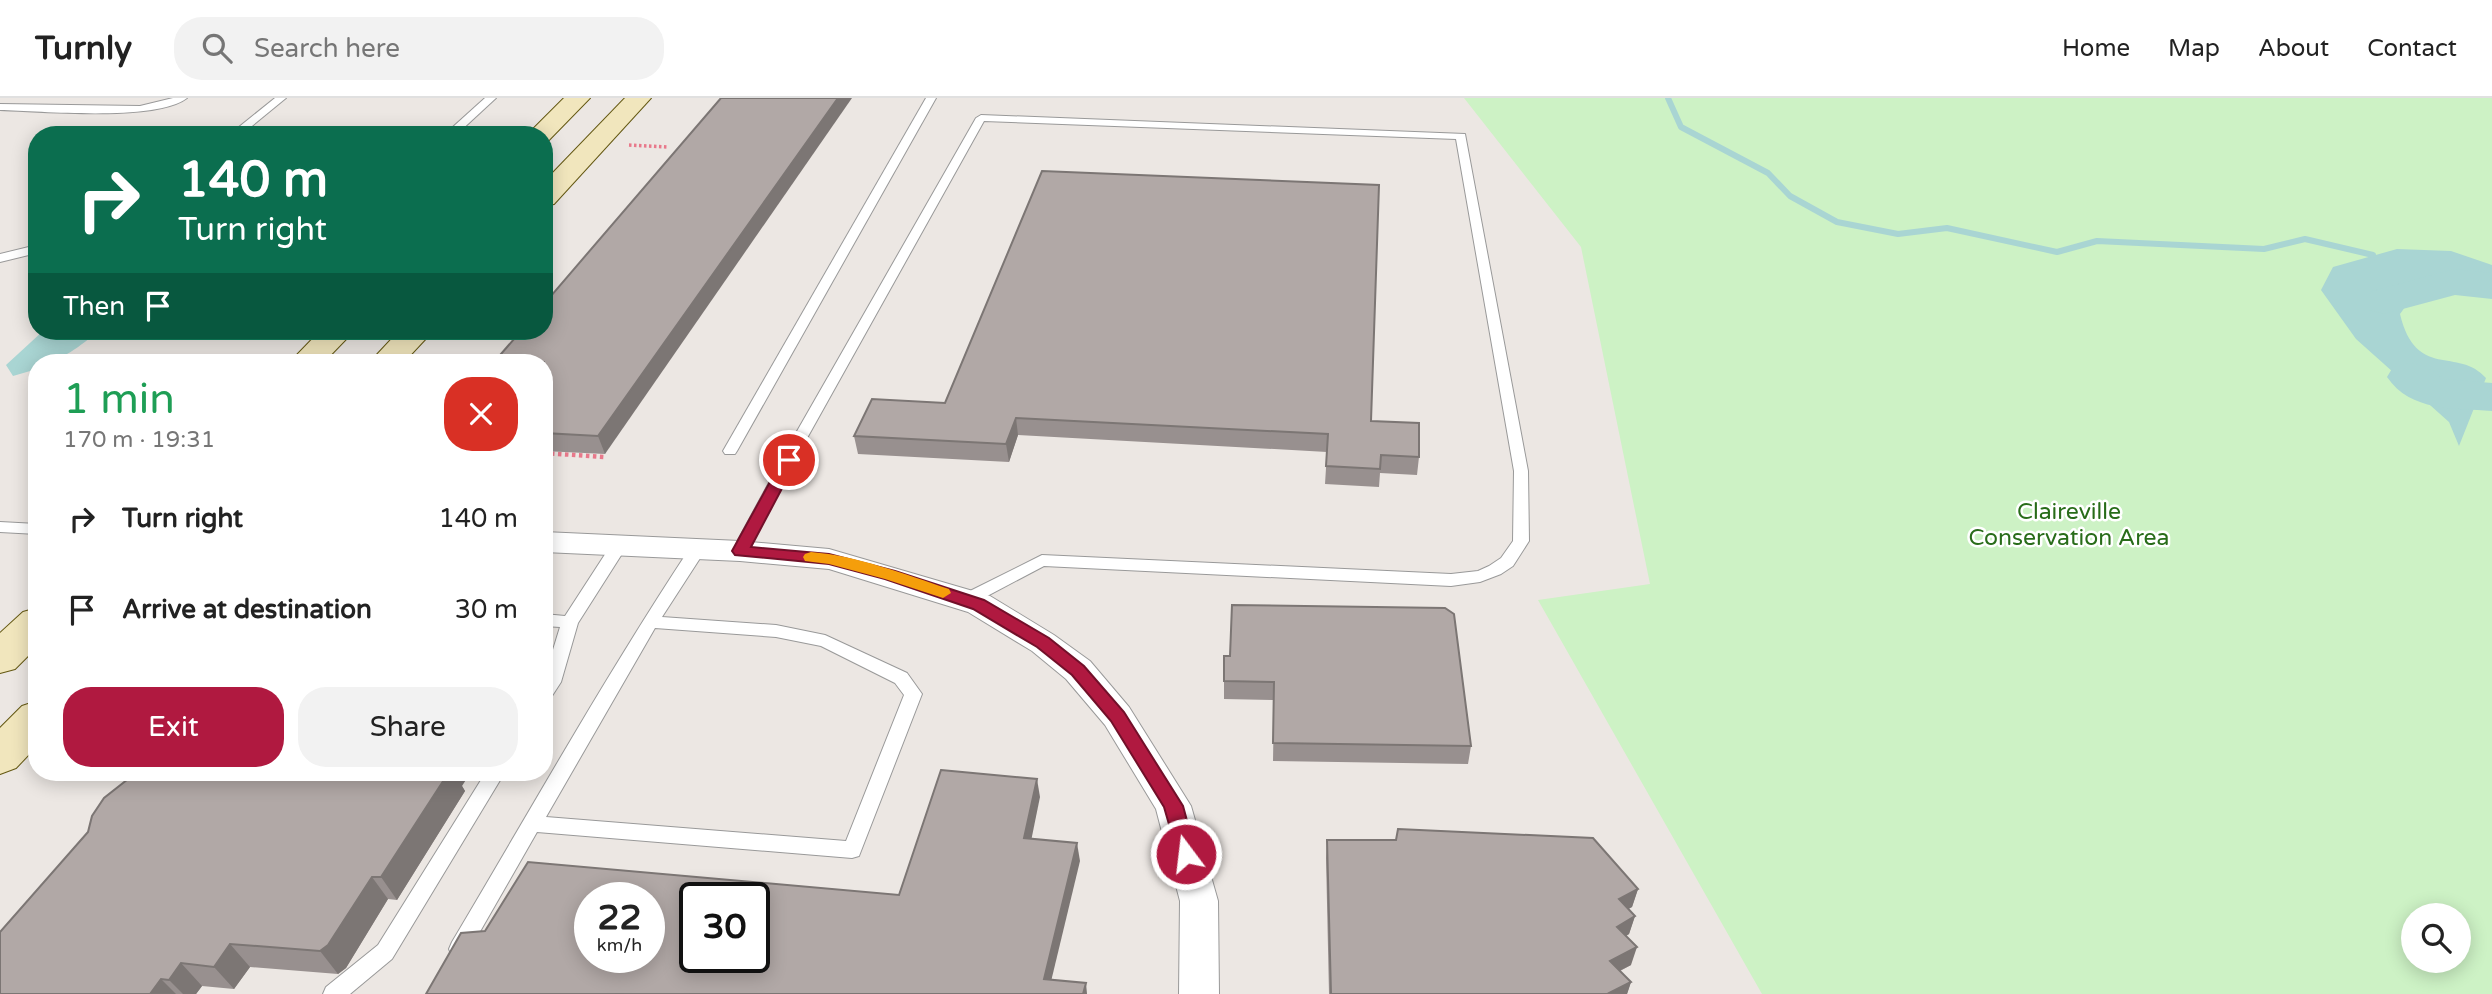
<!DOCTYPE html>
<meta charset="utf-8">
<style>
:root{--surface:#fff;--page:#f2f2f2;--text:#222;--muted:#767676;--line:#e0e0e0;--accent:#b01940}
body{margin:0;font-family:"Varela Round",sans-serif;background:var(--page);color:var(--text);height:100vh;display:flex;flex-direction:column;font-size:26px;white-space:nowrap}
*{box-sizing:border-box;margin:0}
p{font-size:23px;color:var(--muted)}
.icon{flex:none;width:38px;height:38px;fill:none;stroke:currentColor;stroke-width:2;stroke-linecap:round;stroke-linejoin:round}
.map{position:relative;flex:1;overflow:hidden}
.drawer{position:absolute;left:28px;top:256px;width:525px;height:427px;display:flex;flex-direction:column;background:var(--surface);border-radius:28px;box-shadow:0 4px 18px #0003}
.drawer>*{flex:none}
.hud{position:absolute;left:28px;top:28px;width:525px;height:214px;border-radius:28px;box-shadow:0 4px 18px #0003;background:#0b6e4f;color:#fff;overflow:hidden}
.tools{position:absolute;left:2401px;top:805px;display:grid;gap:14px}
.tools a{display:grid;place-items:center;width:70px;height:70px;border-radius:50%;background:var(--surface);box-shadow:0 4px 18px #0003;font-size:35px}
.speed{position:absolute;left:574px;top:784px;display:flex;gap:14px;font-size:35px;font-weight:700;text-align:center}
.speed>*{display:grid;place-content:center;width:91px;height:91px;border-radius:50%;background:var(--surface);box-shadow:0 4px 18px #0003;line-height:1}
.speed small{font-size:18px;font-weight:400}
.speed .limit{border:4px solid #111;border-radius:10px;background:#fff;color:#111}
.pin{position:absolute;display:grid;place-items:center;width:60px;height:60px;color:#fff;margin:-30px;border:4px solid #fff;border-radius:50%;box-shadow:0 2px 7px #0007}
.me{position:absolute;width:77px;margin:-38px;rotate:345deg;stroke-linejoin:round;filter:drop-shadow(0 0 5px #0008)}
.turn{display:flex;align-items:center;gap:24px;height:147px;padding:0 35px;font-size:32px}
.turn .icon{width:91px;height:91px;stroke-width:2.5}
.turn b{display:block;font-size:49px;line-height:60px}
.then{display:flex;align-items:center;height:66px;padding:0 35px;background:#0003;gap:14px;font-size:26px}
.round{display:grid;place-items:center;flex:none;width:74px;height:74px;border-radius:28px;background:var(--page)}
.headline{display:flex;align-items:center;justify-content:space-between;height:119px;padding:0 35px}
h1{font-size:42px;font-weight:600;line-height:52px;color:#1e9e55}
.primary-button{display:flex;gap:14px;margin-top:auto;padding:14px 35px}
.primary-button a{flex:1;height:80px;border-radius:28px;background:var(--accent);color:#fff;font-size:28px;font-weight:600;line-height:80px;text-align:center}
.primary-button a+a{background:var(--page);color:var(--text)}
ul{padding:0;list-style:none}
li{display:flex;align-items:center;gap:21px;height:91px;padding:0 35px}
li div{flex:1}
li b{display:block;font-size:26px}
li em{font-style:normal}
header{display:flex;align-items:center;gap:42px;box-sizing:border-box;height:98px;padding:0 35px;background:var(--surface);border-bottom:2px solid var(--line)}
header strong{font-size:33px}
nav{display:flex;gap:38px;margin-inline-start:auto;font-size:24px}
.search{width:490px;height:63px;background:var(--page);display:flex;align-items:center;gap:18px;box-sizing:border-box;padding:0 24px;border-radius:28px;color:var(--muted);font-size:26px}
.map>svg:first-child{display:block}
.park{fill:#cdf2c5;fill-rule:evenodd}
.water{fill:#a9d5d3}
.lines{fill:none;stroke-linecap:round;stroke-linejoin:round}
.stream{stroke:#a9d5d3;stroke-width:6}
.river{fill:#a9d5d3;fill-rule:evenodd}
.lane-casing{stroke:#999;stroke-width:2}
.street-casing{stroke:#999;stroke-width:2}
.secondary-casing{stroke:#645812;stroke-width:2}
.path-far1{stroke:#e8798b;stroke-width:3.5;stroke-dasharray:2.5 2.5;stroke-linecap:butt}
.path{stroke:#e8798b;stroke-width:4.5;stroke-dasharray:3.5 3.5;stroke-linecap:butt}
.lane{fill:#fff;fill-rule:evenodd}
.street{fill:#fff;fill-rule:evenodd}
.secondary{fill:#f1e6bd;fill-rule:evenodd}
.wall{fill:#98908f}
.shaded-wall{fill:#7c7674}
.building{fill:#b1a8a6;stroke:#7c7674;stroke-width:2;fill-rule:evenodd}
.route{fill:#b01940;stroke:#72102a;stroke-width:2}
.slow{fill:#f59e0b}
.labels{text-anchor:middle;stroke-width:5;stroke-linejoin:round;paint-order:stroke}
.park-label{font-size:23px;fill:#286c19;stroke:#fff}
</style>
<header>
<strong>Turnly</strong>
<div class="search"><svg class="icon" aria-label="search" viewBox="0 0 24 24"><circle cx="10" cy="10" r="6"/><path d="M15 15l6 6"/></svg>Search here</div>
<nav><a>Home</a><a>Map</a><a>About</a><a>Contact</a></nav>
</header>
<div class="map">
<svg width="2492" height="896" viewBox="0 0 2492 896">
<rect width="100%" height="100%" fill="#ece7e3"/>
<!-- park -->
<path class="park" d="M1464 0H2492V896H1762L1538 502 1650 486 1581 149ZM2413 817H2459V863H2413Z"/>
<!-- water -->
<g class="water">
<path d="M2397 151 2451 153 2492 167V182H2459L2413 198 2400 216C2416 283 2458 248 2486 280L2459 348 2449 324 2356 241 2321 192 2333 169Z"/>
<path d="M43 233H99C79 248 63 264 37 264V271L13 278 6 267Z"/>
</g>
<g class="lines">
<!-- stream -->
<path class="stream" d="M1668 0 1681 29 1768 75 1790 98 1837 124 1898 136 1947 130 2057 154 2097 143 2264 151 2305 141 2373 157"/>
<!-- river -->
<g class="river">
<path d="M2454 171 2492 175V201L2455 197 2384 216 2369 212 2362 203 2369 194Z"/>
<path d="M2410 265 2427 269 2444 281 2492 285V313C2454 310 2411 314 2387 279L2393 269Z"/>
</g>
<!-- lane casing -->
<g class="lane-casing">
<g id="lane">
<path d="M173 0H187C156 24 42 13 0 12V6L140 8Z"/>
<path d="M275 0H286L241 37H229Z"/>
<path d="M485 0H496L456 37H444Z"/>
<path d="M926 0H936L737 353 735 356H725L723 353Z"/>
<path d="M981 17 1465 36 1528 373 1529 443 1513 468 1501 476 1480 484 1451 488 1044 468 972 506H960L958 502 960 498 1042 457 1451 476 1478 473 1489 468 1501 460 1513 443 1514 373 1456 41 984 23 806 342 748 453 746 457H734L732 453 792 342 976 20Z"/>
<path d="M37 147V155L0 164V156Z"/>
<path d="M0 424 37 426V436L0 434Z"/>
<path d="M619 443 627 448 578 525 561 584 550 601 544 603V581L560 529 544 528V516L565 518 613 444Z"/>
<path d="M698 446 706 451 662 519 776 527 825 537 907 575 922 596 859 758 852 760 537 734 466 858 459 860 452 858 449 851 452 844C531 711 606 577 692 447ZM655 530 776 539 821 548 895 585 904 597 846 743 546 719Z"/>
<path d="M486 674H505L392 861 350 896H323L326 889 378 847Z"/>
</g>
</g>
<!-- street casing -->
<g class="street-casing">
<path id="street" d="M544 434 740 443 829 451 990 498 1054 537 1090 563 1129 609 1191 708 1218 803 1219 896H1179L1180 803 1156 711 1105 627 1066 581 1032 553 968 514 829 471 740 463 544 454Z"/>
</g>
<!-- secondary casing -->
<g class="secondary-casing">
<g id="secondary">
<path d="M564 0H590L549 42 544 44V37H527Z"/>
<path d="M625 0H651L554 106 544 108V84Z"/>
<path d="M320 233H354L324 264H290Z"/>
<path d="M399 233H433L404 264H370Z"/>
<path d="M37 510V549L15 571 0 575V535L23 514Z"/>
<path d="M37 603V648L16 670 0 676V630L22 608Z"/>
</g>
</g>
<!-- path-far1 -->
<path class="path-far1" d="M629 47 667 49"/>
<!-- path -->
<path class="path" d="M544 355 604 359"/>
<!-- lane -->
<use href="#lane" class="lane"/>
<!-- street -->
<use href="#street" class="street"/>
<!-- secondary -->
<use href="#secondary" class="secondary"/>
</g>
<!-- wall -->
<g class="wall">
<path d="M721 0 605 356 544 353V264Z"/>
<path d="M945 305 1371 323 1419 359 1417 377 1380 375 1379 389 1325 386 1327 354 1018 337 1009 364 858 356 854 338Z"/>
<path d="M1224 558 1471 648 1468 666 1273 663 1274 602 1224 601Z"/>
<path d="M462 688 465 693 397 802 388 801 346 870 338 876 250 869 234 891 202 888 196 896H0L88 734Z"/>
<path d="M1327 742H1396L1638 791 1632 809 1628 811 1635 818 1629 836 1626 838 1631 867 1620 873 1631 884 1627 896H1329L1326 760Z"/>
</g>
<!-- shaded-wall -->
<g class="shaded-wall">
<path d="M838 0H852L605 356 598 338Z"/>
<path d="M1016 320 1018 337 1009 364 1006 346Z"/>
<path d="M447 674H471L462 688 465 693 397 802 381 779Z"/>
<path d="M1037 681 1040 699 1028 758 1024 740Z"/>
<path d="M1077 745 1080 763 1048 896 1044 881Z"/>
<path d="M372 779 388 801 346 870 338 876 320 853Z"/>
<path d="M1638 791 1632 809 1613 819 1619 801Z"/>
<path d="M1635 818 1629 836 1611 847 1617 829Z"/>
<path d="M230 846 250 869 234 891 214 869Z"/>
<path d="M1637 849 1631 867 1605 880 1610 863Z"/>
<path d="M181 865 202 888 196 896H183L169 882Z"/>
<path d="M161 881 176 896H150Z"/>
<path d="M1631 884 1627 896H1609V895Z"/>
<path d="M1086 885 1087 896H1083Z"/>
</g>
<!-- building -->
<g class="building">
<path d="M721 0H838L598 338 544 335V264H494L521 233H544V206Z"/>
<path d="M1042 73 1379 87 1371 323 1419 325V359L1381 357 1380 371 1326 368 1328 336 1016 320 1006 346 854 338 872 301 945 305Z"/>
<path d="M1232 507 1445 510 1454 516 1471 648 1273 645 1274 584 1224 583V558H1230Z"/>
<path d="M941 672 1037 681 1024 740 1077 745 1044 881 1086 885 1083 896H426L461 835 485 833 528 764 899 797ZM590 800H649V859H590ZM695 800H754V859H695Z"/>
<path d="M137 674H449L381 779H372L328 847 320 853 230 846 214 869 181 865 169 882 161 881 150 896H0V834L88 734 92 718 104 700Z"/>
<path d="M1398 731 1593 740 1638 791 1619 801 1635 818 1617 829 1637 849 1610 863 1631 884 1609 895 1610 896H1331L1327 742H1396Z"/>
</g>
<!-- route -->
<path class="route" d="M789 357 797 362 751 449 829 456 895 473 984 502 1049 540 1084 568 1124 614 1183 708 1196 756 1193 761 1186 764 1179 761 1164 709 1111 623 1072 577 1037 549 973 511 885 481 829 466 735 457 732 453 782 362Z"/>
<!-- slow -->
<path class="slow" d="M811 454C858 458 904 476 949 491L951 495 943 500 885 481 829 466 805 463 803 459 805 456Z"/>
<g class="labels">
<!-- park labels -->
<g class="park-label">
<text x="2069" y="421">Claireville<tspan x="2069" dy="26">Conservation Area</tspan></text>
</g>
</g>
</svg>
<div class="tools">
<a><svg class="icon" aria-label="search" viewBox="0 0 24 24"><circle cx="10" cy="10" r="6"/><path d="M15 15l6 6"/></svg></a>
</div>
<div class="speed"><div>22<small>km/h</small></div><div class="limit">30</div></div>
<div class="pin" style="left:789px;top:362px;background:#d93025"><svg class="icon" aria-label="arrive" viewBox="0 0 24 24"><path d="M6 21V4h12l-3 4 3 4H6"/></svg></div>
<svg class="me" style="left:1186px;top:756px" viewBox="-20 -20 40 40"><circle r="17" fill="#b01940" stroke="#fff" stroke-width="3"/><path d="M0-11L8 9 0 5-8 9z" fill="#fff"/></svg>
<div class="hud">
<div class="turn"><svg class="icon" aria-label="right" viewBox="0 0 24 24"><path d="M7 20v-9h11M14 6l5 5-5 5"/></svg><div><b>140 m</b>Turn right</div></div>
<div class="then">Then<svg class="icon" aria-label="arrive" viewBox="0 0 24 24"><path d="M6 21V4h12l-3 4 3 4H6"/></svg></div>
</div>
<section class="drawer">
<div class="headline"><div><h1>1 min</h1><p>170 m · 19:31</p></div><a class="round" style="background:#d93025;color:#fff"><svg class="icon" aria-label="close" viewBox="0 0 24 24"><path d="M6 6l12 12M18 6L6 18"/></svg></a></div>
<ul>
<li><svg class="icon" aria-label="right" viewBox="0 0 24 24"><path d="M7 20v-9h11M14 6l5 5-5 5"/></svg><div><b>Turn right</b></div><em>140 m</em></li>
<li><svg class="icon" aria-label="arrive" viewBox="0 0 24 24"><path d="M6 21V4h12l-3 4 3 4H6"/></svg><div><b>Arrive at destination</b></div><em>30 m</em></li>
</ul>
<div class="primary-button"><a>Exit</a><a>Share</a></div>
</section>
</div>
